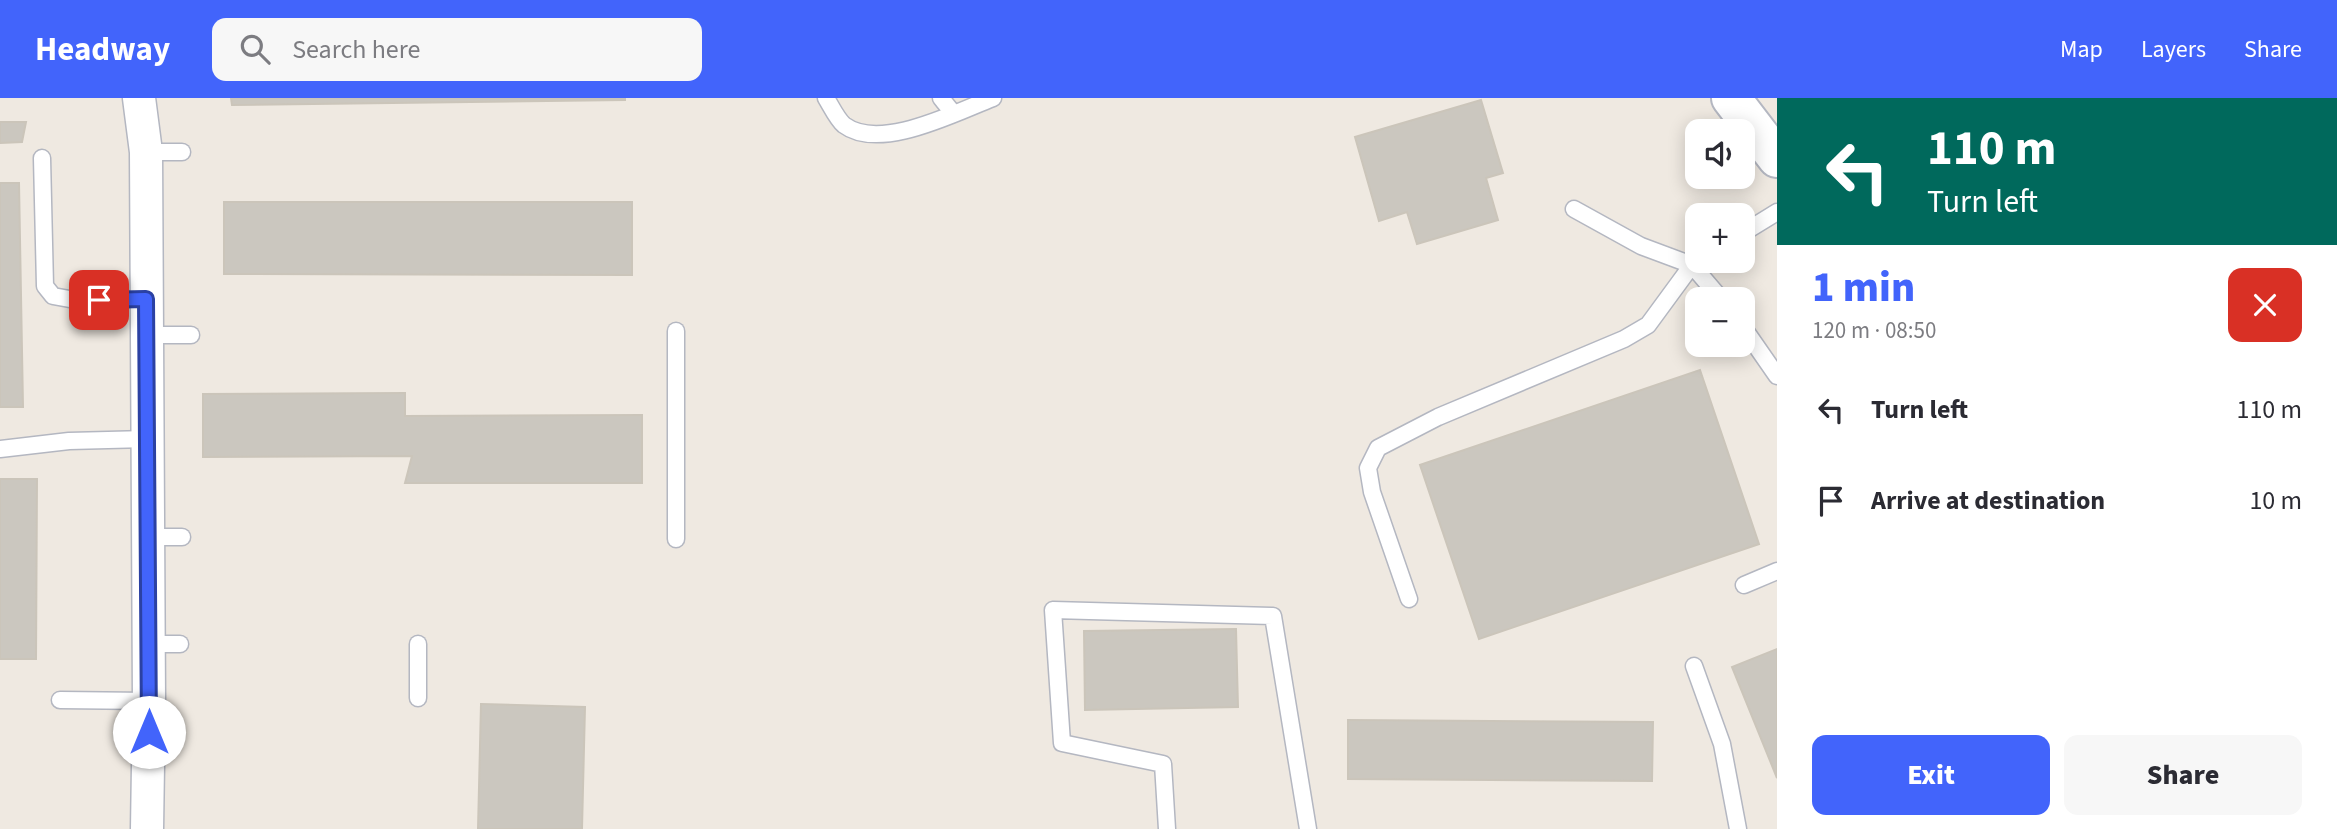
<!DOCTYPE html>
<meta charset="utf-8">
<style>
:root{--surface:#fff;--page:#f7f7f7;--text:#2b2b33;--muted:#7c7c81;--accent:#4264fb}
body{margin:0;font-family:"Source Sans 3",sans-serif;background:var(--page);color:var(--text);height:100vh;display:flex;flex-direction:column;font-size:26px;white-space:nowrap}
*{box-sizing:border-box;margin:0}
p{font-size:23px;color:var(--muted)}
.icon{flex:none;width:38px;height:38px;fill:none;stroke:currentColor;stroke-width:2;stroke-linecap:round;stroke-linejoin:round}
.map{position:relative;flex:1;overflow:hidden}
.drawer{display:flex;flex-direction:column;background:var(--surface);width:560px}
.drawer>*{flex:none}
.hud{background:#00695c;color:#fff;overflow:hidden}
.fabs{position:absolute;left:1685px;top:21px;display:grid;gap:14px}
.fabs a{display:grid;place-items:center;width:70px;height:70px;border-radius:14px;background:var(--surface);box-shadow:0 4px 18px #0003;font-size:35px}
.pin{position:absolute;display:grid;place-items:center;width:60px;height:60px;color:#fff;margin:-30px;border-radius:14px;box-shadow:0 4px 10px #0006}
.me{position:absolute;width:77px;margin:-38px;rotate:0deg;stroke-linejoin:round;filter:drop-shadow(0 0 5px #0008)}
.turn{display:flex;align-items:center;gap:24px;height:147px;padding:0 35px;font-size:32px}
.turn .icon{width:91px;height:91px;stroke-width:2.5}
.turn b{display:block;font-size:49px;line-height:60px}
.round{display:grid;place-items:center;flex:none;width:74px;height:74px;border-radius:14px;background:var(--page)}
.headline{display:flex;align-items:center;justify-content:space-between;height:119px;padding:0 35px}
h1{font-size:42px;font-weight:800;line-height:52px;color:var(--accent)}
.action{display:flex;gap:14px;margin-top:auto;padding:14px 35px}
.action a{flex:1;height:80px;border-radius:14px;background:var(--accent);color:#fff;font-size:28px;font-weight:800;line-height:80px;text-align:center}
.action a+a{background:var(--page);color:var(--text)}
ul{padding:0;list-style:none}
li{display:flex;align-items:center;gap:21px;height:91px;padding:0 35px}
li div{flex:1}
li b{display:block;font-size:26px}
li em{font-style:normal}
header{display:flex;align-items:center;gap:42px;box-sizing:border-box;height:98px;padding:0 35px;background:var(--accent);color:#fff}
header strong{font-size:33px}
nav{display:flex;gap:38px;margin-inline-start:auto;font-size:24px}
.search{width:490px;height:63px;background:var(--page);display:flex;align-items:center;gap:18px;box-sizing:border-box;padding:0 24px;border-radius:14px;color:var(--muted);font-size:26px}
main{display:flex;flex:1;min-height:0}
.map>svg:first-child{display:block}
.building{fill:#cbc7bf;stroke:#cbc5ba;stroke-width:2}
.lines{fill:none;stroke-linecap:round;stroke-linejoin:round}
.lane-casing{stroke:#b4b7c1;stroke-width:19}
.street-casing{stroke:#b4b7c1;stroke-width:35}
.secondary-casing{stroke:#b4b7c1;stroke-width:42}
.lane{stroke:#fff;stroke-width:16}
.street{stroke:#fff;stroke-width:32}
.secondary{stroke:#fff;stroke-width:38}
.route-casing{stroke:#2b41a3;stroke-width:18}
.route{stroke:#4264fb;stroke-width:12}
</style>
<header>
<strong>Headway</strong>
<div class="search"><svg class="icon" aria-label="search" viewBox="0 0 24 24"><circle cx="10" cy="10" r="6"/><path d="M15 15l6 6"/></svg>Search here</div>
<nav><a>Map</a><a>Layers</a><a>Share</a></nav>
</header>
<main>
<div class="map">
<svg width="1777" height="731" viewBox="0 0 1777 731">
<rect width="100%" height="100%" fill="#efe9e1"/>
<!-- building -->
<g class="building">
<path d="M231 0H625V2L232 7Z"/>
<path d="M1481 2 1503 75 1486 80 1498 122 1417 146 1407 114 1379 123 1355 39Z"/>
<path d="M0 24H26L22 44 0 45Z"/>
<path d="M0 85H19L23 309H0Z"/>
<path d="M224 104H632V177L224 176Z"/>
<path d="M1700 272 1759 446 1479 541 1420 367Z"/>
<path d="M405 295V318L642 317V385H405L412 358 203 359V296Z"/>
<path d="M0 381H37L36 561H0Z"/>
<path d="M1236 531 1238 609 1085 612 1084 533Z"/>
<path d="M1777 551V680L1732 569Z"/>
<path d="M481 606 585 609 582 731H478Z"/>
<path d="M1348 622 1653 624 1652 683 1348 681Z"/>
</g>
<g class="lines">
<!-- lane casing -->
<g class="lane-casing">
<g id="lane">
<path d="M826 0C831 8 837 21 844 27 880 54 956 14 993 0"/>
<path d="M941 0 953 15"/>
<path d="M146 54H182"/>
<path d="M42 60 45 188 53 198 75 202 146 201"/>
<path d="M1574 111 1641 148 1692 167 1698 163"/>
<path d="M1743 135 1777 114"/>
<path d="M1743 229 1777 278"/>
<path d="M676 233V441"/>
<path d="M147 237H191"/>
<path d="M0 351 69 343 147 341"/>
<path d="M148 439H182"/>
<path d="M1744 487 1777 473"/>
<path d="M1409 501 1372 394 1368 370 1378 350 1438 319 1624 241 1648 227 1692 167 1721 201"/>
<path d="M149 546H180"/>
<path d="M418 546V600"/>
<path d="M1694 568 1722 646 1738 731"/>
<path d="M60 602 149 603"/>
<path d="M1167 731 1163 666 1062 645 1053 512 1273 518 1308 731"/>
</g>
</g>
<!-- street casing -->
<g class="street-casing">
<path id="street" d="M139 0 146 54 149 603 147 731"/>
</g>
<!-- secondary casing -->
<g class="secondary-casing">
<path id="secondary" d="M1731 0 1777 60"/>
</g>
<!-- lane -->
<use href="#lane" class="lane"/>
<!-- street -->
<use href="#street" class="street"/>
<!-- secondary -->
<use href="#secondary" class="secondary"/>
</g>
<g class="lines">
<!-- route casing -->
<g class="route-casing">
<path id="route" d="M99 202 146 201 149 634"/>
</g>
<!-- route -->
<use href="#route" class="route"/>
</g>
</svg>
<div class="fabs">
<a><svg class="icon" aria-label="sound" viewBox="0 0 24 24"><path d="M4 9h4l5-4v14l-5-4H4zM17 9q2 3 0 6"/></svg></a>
<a>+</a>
<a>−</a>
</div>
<div class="pin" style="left:99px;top:202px;background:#d93025"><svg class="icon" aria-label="arrive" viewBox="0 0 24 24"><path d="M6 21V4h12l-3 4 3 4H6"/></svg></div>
<svg class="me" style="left:149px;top:634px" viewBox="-20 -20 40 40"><circle r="19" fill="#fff"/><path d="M0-13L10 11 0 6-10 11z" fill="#4264fb"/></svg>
</div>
<section class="drawer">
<div class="hud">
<div class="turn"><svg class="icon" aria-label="left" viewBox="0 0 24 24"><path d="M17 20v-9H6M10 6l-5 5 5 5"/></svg><div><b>110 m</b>Turn left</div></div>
</div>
<div class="headline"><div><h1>1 min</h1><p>120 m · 08:50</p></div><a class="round" style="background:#d93025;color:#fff"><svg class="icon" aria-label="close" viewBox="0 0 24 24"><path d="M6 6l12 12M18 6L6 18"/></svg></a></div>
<ul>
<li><svg class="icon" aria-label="left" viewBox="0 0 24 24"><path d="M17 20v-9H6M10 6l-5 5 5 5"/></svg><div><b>Turn left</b></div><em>110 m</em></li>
<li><svg class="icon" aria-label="arrive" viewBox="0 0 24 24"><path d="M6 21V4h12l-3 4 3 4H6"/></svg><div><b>Arrive at destination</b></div><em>10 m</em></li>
</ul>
<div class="action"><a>Exit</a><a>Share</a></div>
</section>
</main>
